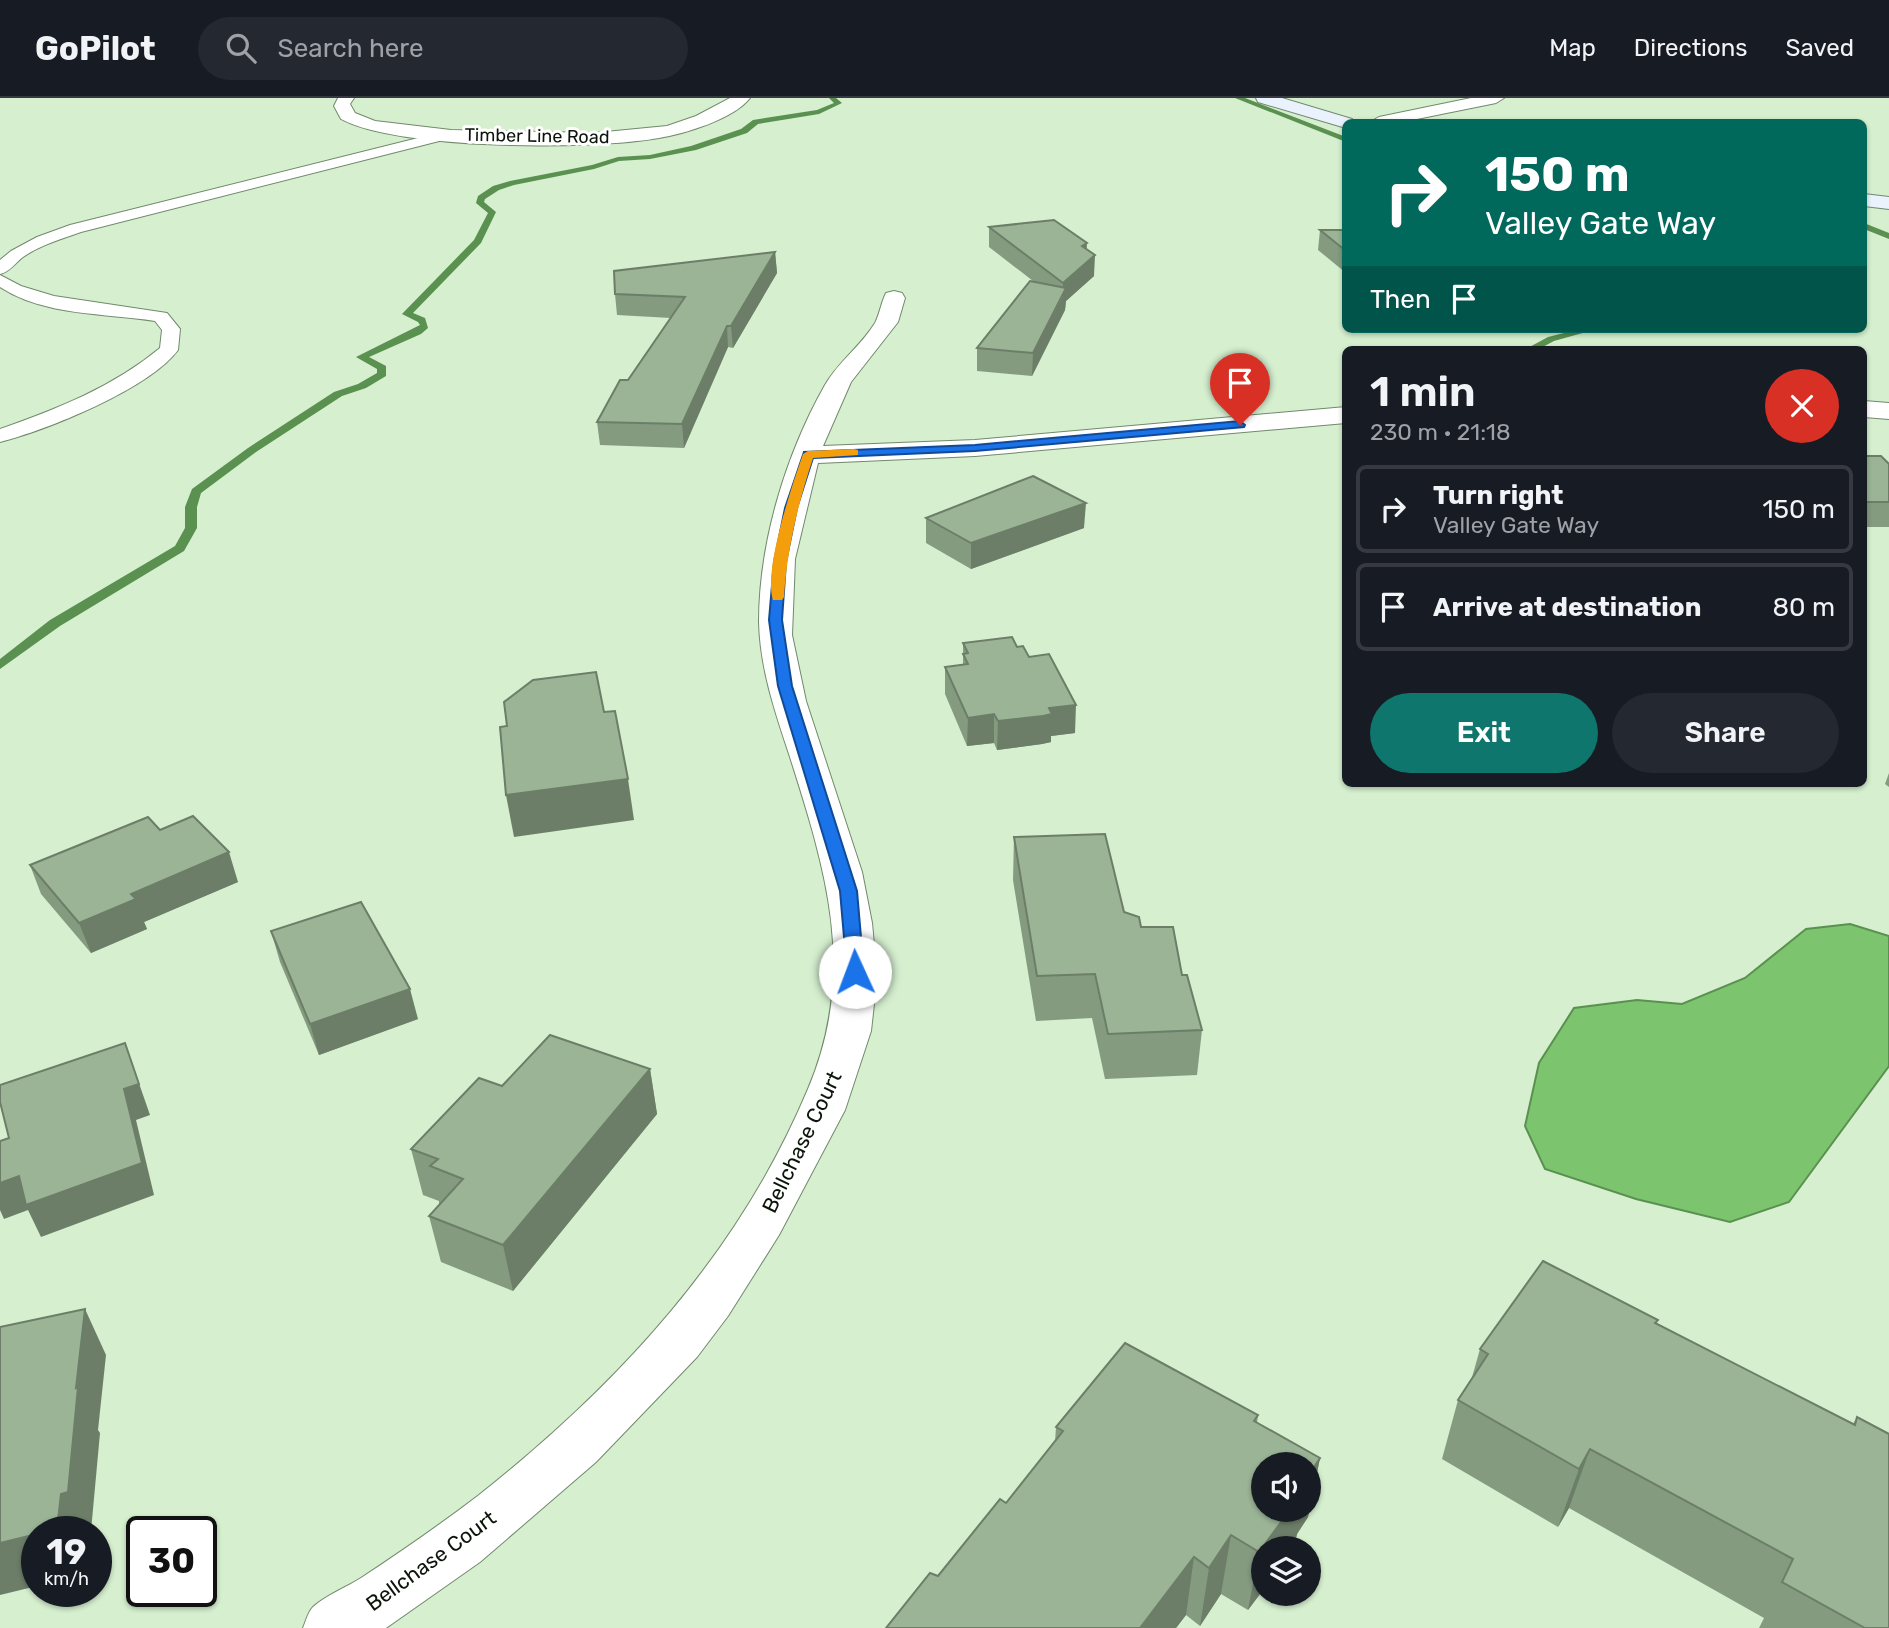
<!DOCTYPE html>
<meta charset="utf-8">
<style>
:root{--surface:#171b24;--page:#242831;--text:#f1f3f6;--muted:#9ea1a6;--line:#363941;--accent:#0f766e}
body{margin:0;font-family:Rubik,sans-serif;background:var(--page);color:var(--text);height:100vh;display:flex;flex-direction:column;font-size:26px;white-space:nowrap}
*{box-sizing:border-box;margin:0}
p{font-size:23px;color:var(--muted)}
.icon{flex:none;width:38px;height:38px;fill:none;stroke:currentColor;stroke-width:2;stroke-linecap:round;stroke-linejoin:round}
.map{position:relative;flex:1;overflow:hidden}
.sheet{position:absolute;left:1342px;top:248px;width:525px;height:441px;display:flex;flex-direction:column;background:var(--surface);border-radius:10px;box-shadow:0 2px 5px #0004}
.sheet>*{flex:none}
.hud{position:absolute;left:1342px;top:21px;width:525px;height:214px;border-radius:10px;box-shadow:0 2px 5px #0004;background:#00695c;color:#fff;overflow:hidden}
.fabs{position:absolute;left:1251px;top:1354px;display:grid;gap:14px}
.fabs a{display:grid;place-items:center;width:70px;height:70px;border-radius:50%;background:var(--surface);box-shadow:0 2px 5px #0004;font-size:35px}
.speed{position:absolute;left:21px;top:1418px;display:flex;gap:14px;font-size:35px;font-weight:700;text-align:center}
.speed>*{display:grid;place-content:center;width:91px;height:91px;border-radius:50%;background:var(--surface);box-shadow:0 2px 5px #0004;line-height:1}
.speed small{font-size:18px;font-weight:400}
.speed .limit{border:4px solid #111;border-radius:10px;background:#fff;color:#111}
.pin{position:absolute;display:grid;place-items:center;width:60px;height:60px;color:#fff;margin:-72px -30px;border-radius:50% 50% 50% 0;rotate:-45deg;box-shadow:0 0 7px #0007}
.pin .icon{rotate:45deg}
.me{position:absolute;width:77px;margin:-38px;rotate:358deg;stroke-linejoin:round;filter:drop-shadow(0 0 5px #0008)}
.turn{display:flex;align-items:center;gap:24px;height:147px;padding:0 28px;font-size:32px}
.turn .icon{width:91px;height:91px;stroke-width:2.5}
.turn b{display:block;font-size:49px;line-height:60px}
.then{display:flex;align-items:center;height:66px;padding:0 28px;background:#0003;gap:14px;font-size:26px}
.round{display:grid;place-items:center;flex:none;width:74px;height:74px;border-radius:37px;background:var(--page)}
.head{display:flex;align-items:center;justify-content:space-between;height:119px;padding:0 28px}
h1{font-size:42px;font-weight:600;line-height:52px}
.button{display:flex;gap:14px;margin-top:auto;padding:14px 28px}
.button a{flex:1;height:80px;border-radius:42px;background:var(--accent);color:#fff;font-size:28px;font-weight:600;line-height:80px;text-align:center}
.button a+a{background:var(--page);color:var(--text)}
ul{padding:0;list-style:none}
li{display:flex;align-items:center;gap:21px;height:88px;margin:0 14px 10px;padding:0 14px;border:4px solid var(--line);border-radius:10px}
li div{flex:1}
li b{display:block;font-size:26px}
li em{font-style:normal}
header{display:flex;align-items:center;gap:42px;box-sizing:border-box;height:98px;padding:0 35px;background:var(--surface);border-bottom:2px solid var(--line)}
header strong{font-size:33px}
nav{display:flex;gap:38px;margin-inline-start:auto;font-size:24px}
.search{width:490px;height:63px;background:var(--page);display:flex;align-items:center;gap:18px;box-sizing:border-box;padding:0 24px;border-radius:38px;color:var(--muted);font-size:26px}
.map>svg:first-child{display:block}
.water{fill:#7cc56e;stroke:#5a9050;stroke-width:2}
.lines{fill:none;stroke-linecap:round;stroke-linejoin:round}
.stream{fill:#5a9050;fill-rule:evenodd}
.service-casing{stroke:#71896c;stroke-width:2}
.minor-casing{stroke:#71896c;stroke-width:2}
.secondary-casing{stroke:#71896c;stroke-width:2}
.service{fill:#fff;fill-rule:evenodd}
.minor{fill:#fff;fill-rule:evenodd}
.secondary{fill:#eaf2fe;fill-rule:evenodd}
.wall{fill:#849b80}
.shaded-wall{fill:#6c7e68}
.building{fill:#9ab495;stroke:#6c7e68;stroke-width:2}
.route{fill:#1a73e8;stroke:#114b97;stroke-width:2}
.slow{fill:#f59e0b}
.labels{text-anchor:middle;stroke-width:6;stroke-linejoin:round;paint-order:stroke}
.far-street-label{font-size:18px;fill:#0c150a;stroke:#fff}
.street-label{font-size:21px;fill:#0c150a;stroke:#fff}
</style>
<header>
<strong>GoPilot</strong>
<div class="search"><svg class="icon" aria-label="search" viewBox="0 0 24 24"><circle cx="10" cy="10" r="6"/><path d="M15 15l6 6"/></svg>Search here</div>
<nav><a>Map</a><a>Directions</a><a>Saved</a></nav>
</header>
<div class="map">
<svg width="1889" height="1530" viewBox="0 0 1889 1530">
<rect width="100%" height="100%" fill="#d5efcf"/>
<!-- water -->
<path class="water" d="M1850 826 1889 838V968L1789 1104 1730 1124 1636 1101 1545 1071 1525 1028 1539 965 1574 910 1637 902 1682 906 1745 880 1806 831Z"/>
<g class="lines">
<!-- stream -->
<g class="stream">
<path d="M829 0H836L842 5 819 16 758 26 747 35 696 52 650 61 619 63 594 71 514 87 499 92 485 101 484 104 496 114 481 145 413 215 425 220 428 230 421 236 369 259 386 268V278L366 290 342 298 256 354 201 395 197 409V430L184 453 60 528 0 571V561L50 522 175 448 185 430V409L192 391 248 350 334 294 358 286 377 275V271L356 259 420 227 418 224 402 216 474 142 488 115 476 105 478 98 493 88 510 83 592 67 618 59 650 57 691 48 741 31 753 22 817 12 834 5Z"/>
<path d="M1235 0H1245L1346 39V44Z"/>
<path d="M1864 125 1889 135V141L1864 131Z"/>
<path d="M1580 231H1597L1554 243 1537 252H1524L1548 239Z"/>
</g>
<!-- service casing -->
<g class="service-casing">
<g id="service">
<path d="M450 32 457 36 455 39 81 134C62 141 40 147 23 159 15 165 10 174 0 176V162L11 153 37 139 70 127Z"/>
<path d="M0 177 21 188 54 198 167 215 180 231 178 252C149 291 47 332 0 344V331C57 311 113 289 160 250L162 232 155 223C105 215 44 218 0 189Z"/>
</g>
</g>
<!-- minor casing -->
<g class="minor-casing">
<g id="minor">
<path d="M338 0H354L350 6 355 15 375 23 451 32 595 35 667 28 696 18 730 0H750C734 21 684 36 659 40 593 52 397 52 341 21L334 8Z"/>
<path d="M1471 0H1504L1496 5 1402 24H1370L1379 19Z"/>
<path d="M894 193 902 195 905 200 898 224 851 284 823 348 975 342 1346 309V325L975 358 818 365 795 461 792 537 806 603 862 774 872 825 877 879 871 933 845 1012 779 1137 728 1218 697 1259 596 1364 480 1464 386 1530H303C306 1523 308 1514 313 1509 326 1497 347 1489 361 1480 402 1453 441 1426 479 1397 618 1287 739 1156 808 991 858 873 826 772 789 656 775 614 760 570 759 524 759 444 786 356 825 287 838 264 861 248 875 225 880 215 881 205 886 195Z"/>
<path d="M1864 303 1889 305V321L1864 319Z"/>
</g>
</g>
<!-- secondary casing -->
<g class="secondary-casing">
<g id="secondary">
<path d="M1256 0H1282L1352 21 1354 24H1346V30L1258 4Z"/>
<path d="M1864 96 1889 99V111L1864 108Z"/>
</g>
</g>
<!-- service -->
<use href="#service" class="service"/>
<!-- minor -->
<use href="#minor" class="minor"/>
<!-- secondary -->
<use href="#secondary" class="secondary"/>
</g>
<!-- wall -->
<g class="wall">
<path d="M989 129 1087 151 1094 178 1066 203 1065 212 1032 278 977 273V250L1033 183 989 149Z"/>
<path d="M1320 132H1346V175L1318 152Z"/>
<path d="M775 154 777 175 733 250 728 249 684 350 600 347 597 324 628 282 671 220 617 217 615 196Z"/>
<path d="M1864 358 1889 366V429H1864Z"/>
<path d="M926 420 1084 430 971 471 926 445Z"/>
<path d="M963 545 1017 549 1075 635 1051 638V644L1042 646 997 652 994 645 967 648 945 596V569L963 567Z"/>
<path d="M1889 675V689L1885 686Z"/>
<path d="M160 732 238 784 144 824 147 831 91 855 41 796 30 767Z"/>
<path d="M1014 739 1124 814 1141 829 1182 877 1202 932 1197 977 1105 981 1092 920 1036 923 1013 782Z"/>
<path d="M271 833 418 921 319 957 280 864Z"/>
<path d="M650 971 657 1016 513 1193 441 1164 429 1118 439 1107V1103L423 1097 411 1051 502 988Z"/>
<path d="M1657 1226 1853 1326 1857 1319 1889 1530H1759L1764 1520 1569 1410 1558 1429 1442 1361 1458 1302 1471 1283 1480 1251Z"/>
<path d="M1258 1317 1257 1325 1320 1360 1308 1419 1297 1436 1294 1449 1248 1512 1221 1496 1200 1528 1186 1517 1176 1530H886L938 1478 1006 1405 1055 1344 1056 1329Z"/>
</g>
<!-- shaded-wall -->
<g class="shaded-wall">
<path d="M1087 145 1086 164 1095 157 1094 178 1066 203 1065 212 1032 278 1033 255 1063 198V185L1082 148Z"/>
<path d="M775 154 777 175 733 250 731 228Z"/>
<path d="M727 228 728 249 684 350 682 326Z"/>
<path d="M1086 405 1084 430 971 471V445Z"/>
<path d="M1076 607 1075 635 1051 638V644L1042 646 997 652 998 623 1049 610Z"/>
<path d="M994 616V645L967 648 968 620Z"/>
<path d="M628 681 634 722 514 739 506 697Z"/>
<path d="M229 754 238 784 144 824 147 831 91 855 79 825 131 796Z"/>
<path d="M410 891 418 921 319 957 310 926Z"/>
<path d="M125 945 150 1017 136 1022 154 1097 41 1139 28 1112 4 1121 0 1112V1085Z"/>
<path d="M650 971 657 1016 513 1193 503 1147Z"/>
<path d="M85 1211 106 1257 98 1332 100 1335 91 1433H48L61 1396 76 1290Z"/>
<path d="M1590 1351 1569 1410 1558 1429 1579 1371Z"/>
<path d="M1320 1360 1308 1419 1297 1436 1294 1449 1293 1451H1264V1491L1248 1512 1259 1454 1290 1412H1309V1377Z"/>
<path d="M37 1436V1488L0 1497V1445Z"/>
<path d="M1231 1437 1221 1496 1200 1528 1209 1470Z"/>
<path d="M1194 1459 1186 1517 1176 1530H1140Z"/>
</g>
<!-- building -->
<g class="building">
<path d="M1054 122 1087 145 1082 148 1095 157 1063 185 989 129Z"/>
<path d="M1320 132H1346V153Z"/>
<path d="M775 154 731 228H727L682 326 597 324 620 282H628L685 199 615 196 614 173Z"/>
<path d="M1030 183 1066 190 1033 255 977 250Z"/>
<path d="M1864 358H1881L1889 366V404H1864Z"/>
<path d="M1033 378 1086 405 971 445 926 420Z"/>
<path d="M1012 539 1017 549 1023 548 1029 559 1049 556 1076 607 1049 610 1052 616 1043 618 998 623 994 616 968 620 945 569 968 566 963 556 968 555 963 545Z"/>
<path d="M596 574 604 614 615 613 628 681 506 697 500 629 507 628 504 604 533 582Z"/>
<path d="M193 718 229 754 131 796 136 801 79 825 30 767 148 719 160 732Z"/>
<path d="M1105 736 1124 814 1139 819 1141 829H1173L1182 877H1187L1202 932 1108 936 1095 876 1037 878 1014 739Z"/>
<path d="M361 804 410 891 310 926 271 833Z"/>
<path d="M550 937 650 971 503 1147 429 1118 463 1081 430 1068 438 1061 411 1051 479 980 502 988Z"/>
<path d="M125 945 139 986 124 991 142 1065 26 1107 19 1078 0 1085V1043L9 1040 0 1004V987Z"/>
<path d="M1543 1163 1658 1222 1655 1225 1855 1327 1857 1319 1889 1336V1530H1865L1782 1484 1793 1461 1590 1351 1579 1371 1458 1302 1488 1256 1480 1251Z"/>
<path d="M85 1211 76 1290 78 1289 68 1394 61 1396 57 1431 48 1433H37V1436L0 1445V1229Z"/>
<path d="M1125 1245 1258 1317 1254 1323 1320 1360 1309 1377V1367H1264V1412H1290L1259 1454 1231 1437 1209 1470 1194 1459 1140 1530H886L930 1475 938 1478 1000 1401 1006 1405 1063 1333 1056 1329Z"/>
</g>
<!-- route -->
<path class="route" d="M1240 323 1245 327 1244 329 975 353 813 360 797 410 786 464 782 522 792 588 857 793 864 874 861 878H849L847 874 840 793 778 588 769 522 774 464 785 410 804 354 975 347Z"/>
<!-- slow -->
<path class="slow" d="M854 351 858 352V357L813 360C798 406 787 451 784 499L782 502H773C763 472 792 388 803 356L808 353Z"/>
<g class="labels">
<!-- far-street labels -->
<g class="far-street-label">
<text transform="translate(537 38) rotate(1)" y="6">Timber Line Road</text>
</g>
<!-- street labels -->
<g class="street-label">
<text transform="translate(802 1044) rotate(-64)" y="7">Bellchase Court</text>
<text transform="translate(431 1463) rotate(-36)" y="7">Bellchase Court</text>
</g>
</g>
</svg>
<div class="fabs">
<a><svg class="icon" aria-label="sound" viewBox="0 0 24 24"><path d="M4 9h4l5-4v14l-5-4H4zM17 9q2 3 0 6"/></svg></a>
<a><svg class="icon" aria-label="layers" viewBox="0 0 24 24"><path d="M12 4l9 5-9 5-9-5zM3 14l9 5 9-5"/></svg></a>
</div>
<div class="speed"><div>19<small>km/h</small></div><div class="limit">30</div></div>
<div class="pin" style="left:1240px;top:327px;background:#d93025"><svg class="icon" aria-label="arrive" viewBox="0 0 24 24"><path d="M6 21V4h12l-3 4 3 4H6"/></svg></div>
<svg class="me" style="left:855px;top:874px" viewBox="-20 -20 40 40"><circle r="19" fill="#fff"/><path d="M0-13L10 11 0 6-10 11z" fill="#1a73e8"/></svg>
<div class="hud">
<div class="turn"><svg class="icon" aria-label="right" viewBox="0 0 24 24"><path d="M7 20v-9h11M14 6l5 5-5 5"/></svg><div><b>150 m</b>Valley Gate Way</div></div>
<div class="then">Then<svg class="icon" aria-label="arrive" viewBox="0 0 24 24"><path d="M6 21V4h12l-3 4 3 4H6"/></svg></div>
</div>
<section class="sheet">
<div class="head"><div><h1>1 min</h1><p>230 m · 21:18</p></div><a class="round" style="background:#d93025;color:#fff"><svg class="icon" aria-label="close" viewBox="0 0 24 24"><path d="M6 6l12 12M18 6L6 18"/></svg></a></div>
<ul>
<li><svg class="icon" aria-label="right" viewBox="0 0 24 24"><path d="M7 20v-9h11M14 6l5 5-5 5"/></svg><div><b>Turn right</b><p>Valley Gate Way</p></div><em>150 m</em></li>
<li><svg class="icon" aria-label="arrive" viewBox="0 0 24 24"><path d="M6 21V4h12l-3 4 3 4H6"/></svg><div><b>Arrive at destination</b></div><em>80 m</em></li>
</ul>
<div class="button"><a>Exit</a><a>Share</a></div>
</section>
</div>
